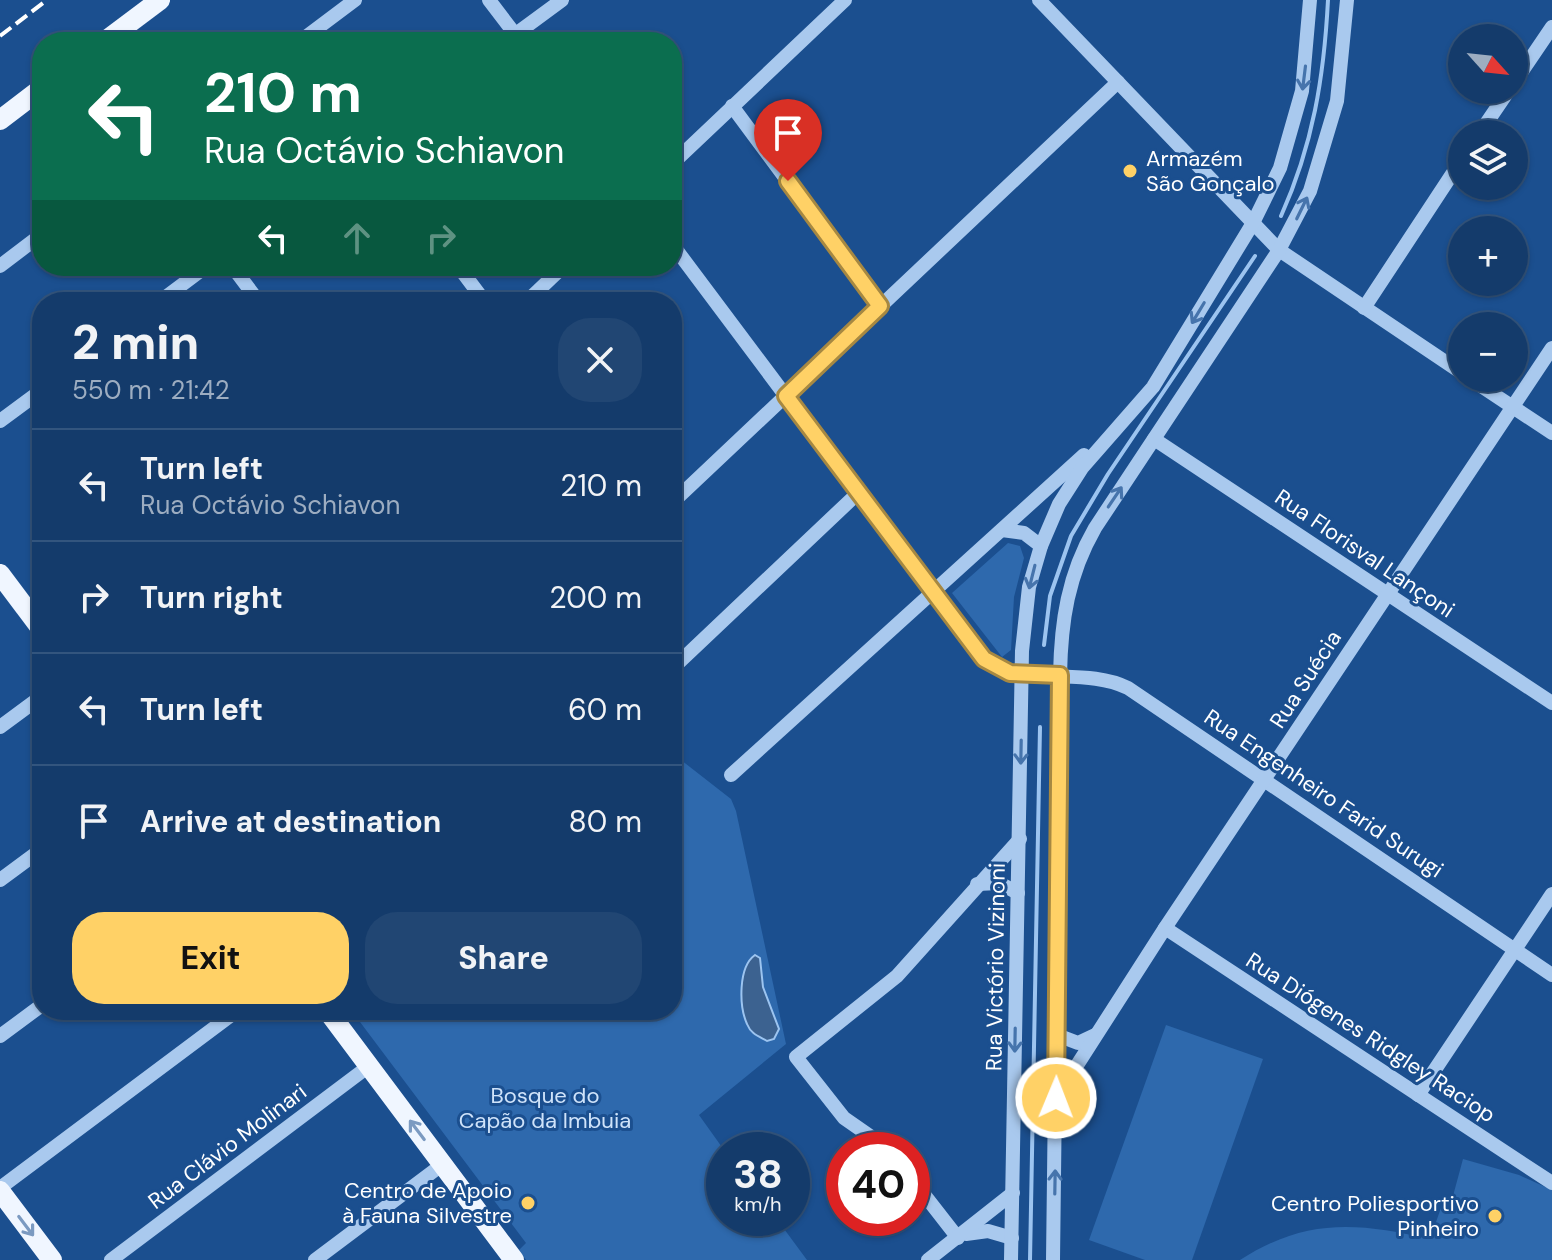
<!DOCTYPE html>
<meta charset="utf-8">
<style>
:root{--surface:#143b6b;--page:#214673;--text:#f1f3f6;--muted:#9dadc1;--line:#33557e;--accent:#ffd166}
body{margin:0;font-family:"DM Sans",sans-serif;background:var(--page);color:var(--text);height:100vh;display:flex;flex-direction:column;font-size:30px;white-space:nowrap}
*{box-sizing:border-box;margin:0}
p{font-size:26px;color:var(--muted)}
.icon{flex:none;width:44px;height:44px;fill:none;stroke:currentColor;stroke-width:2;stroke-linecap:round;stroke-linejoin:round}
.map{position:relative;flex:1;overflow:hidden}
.side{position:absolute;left:32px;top:292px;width:650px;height:728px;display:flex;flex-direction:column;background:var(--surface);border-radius:32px;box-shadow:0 2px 6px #0004,0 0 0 2px var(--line)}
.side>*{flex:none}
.guide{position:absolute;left:32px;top:32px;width:650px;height:244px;border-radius:32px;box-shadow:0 2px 6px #0004,0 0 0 2px var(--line);background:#0b6e4f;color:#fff;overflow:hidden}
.needle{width:52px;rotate:117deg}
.buttons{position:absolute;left:1448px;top:24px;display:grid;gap:16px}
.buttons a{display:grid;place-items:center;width:80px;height:80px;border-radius:50%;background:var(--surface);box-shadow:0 2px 6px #0004,0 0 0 2px var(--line);font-size:40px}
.speed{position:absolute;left:706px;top:1132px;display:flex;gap:16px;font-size:40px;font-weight:700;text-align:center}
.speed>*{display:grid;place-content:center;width:104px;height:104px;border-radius:50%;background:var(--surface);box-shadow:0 2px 6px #0004,0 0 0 2px var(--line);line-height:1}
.speed small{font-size:20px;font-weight:400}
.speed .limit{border:12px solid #d22;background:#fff;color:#111}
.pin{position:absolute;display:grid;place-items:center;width:68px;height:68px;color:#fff;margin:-82px -34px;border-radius:50% 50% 50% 0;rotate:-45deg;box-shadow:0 0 8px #0007}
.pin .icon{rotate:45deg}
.me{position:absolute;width:88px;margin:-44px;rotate:1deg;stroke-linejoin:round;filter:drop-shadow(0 0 6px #0008)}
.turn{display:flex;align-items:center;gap:28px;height:168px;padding:0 40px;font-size:36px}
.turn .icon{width:104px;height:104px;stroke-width:2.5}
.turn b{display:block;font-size:56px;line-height:68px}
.lanes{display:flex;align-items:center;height:76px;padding:0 40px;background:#0003;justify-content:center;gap:40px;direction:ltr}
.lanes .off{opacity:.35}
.round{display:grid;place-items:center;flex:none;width:84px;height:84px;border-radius:32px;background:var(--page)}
.head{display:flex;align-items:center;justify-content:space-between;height:136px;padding:0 40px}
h1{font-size:48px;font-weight:800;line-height:60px}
.action{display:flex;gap:16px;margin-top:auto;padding:16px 40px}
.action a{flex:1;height:92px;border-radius:32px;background:var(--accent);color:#111;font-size:32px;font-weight:800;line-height:92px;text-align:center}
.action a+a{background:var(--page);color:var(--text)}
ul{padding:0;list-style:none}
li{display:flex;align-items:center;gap:24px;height:112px;padding:0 40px;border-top:2px solid var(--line)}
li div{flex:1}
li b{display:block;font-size:30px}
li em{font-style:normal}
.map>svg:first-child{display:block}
.green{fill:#2e69ad}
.water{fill:#3c6290;stroke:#9cc4f0;stroke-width:2}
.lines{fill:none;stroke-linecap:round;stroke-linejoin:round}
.stream{stroke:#9cc4f0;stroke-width:4}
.minor{stroke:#a9c9ee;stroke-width:14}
.major{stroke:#f0f6ff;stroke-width:20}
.rail{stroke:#fff;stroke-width:4;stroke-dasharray:14 6;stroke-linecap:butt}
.oneway{stroke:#4674ac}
.oneway2{stroke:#7b9ac1}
.route-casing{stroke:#a68842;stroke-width:20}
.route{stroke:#ffd166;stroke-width:14}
.poi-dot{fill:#ffd166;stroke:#1b4f8f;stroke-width:3}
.labels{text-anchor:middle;stroke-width:6;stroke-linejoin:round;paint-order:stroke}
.poi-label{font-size:22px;fill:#fff;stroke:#1b4f8f;text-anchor:end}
.street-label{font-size:22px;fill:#fff;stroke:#1b4f8f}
.park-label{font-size:22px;fill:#cfe3fa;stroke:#1b4f8f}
</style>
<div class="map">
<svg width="1552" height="1260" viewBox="0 0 1552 1260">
<rect width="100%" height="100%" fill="#1b4f8f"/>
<!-- green -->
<g class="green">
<path d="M1008 543 1020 546 1024 558 1014 597 1011 650 1002 657 952 593Z"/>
<path d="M672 753 731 799 736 811 786 1044 699 1115 724 1150V1218H776L807 1260H526L519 1250 526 1243 351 1010H672Z"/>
<path d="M1166 1025 1263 1059 1192 1260H1145L1089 1240Z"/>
<path d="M1463 1159 1519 1175 1552 1190V1260H1240C1305 1218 1357 1222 1430 1239L1442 1205 1450 1207Z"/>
</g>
<!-- water -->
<path class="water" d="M755 955 760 958 763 987 779 1029 774 1039 767 1041C758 1036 751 1034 747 1024 739 1006 738 967 755 955Z"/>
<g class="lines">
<!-- stream -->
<g class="stream">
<path d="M1281 216C1313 145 1324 77 1328 0"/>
<path d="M1044 645 1050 596 1071 536 1108 474 1255 256"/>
<path d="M1030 1260 1040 727"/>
</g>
<!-- minor -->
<g class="minor">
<path d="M489 0 521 42"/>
<path d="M1039 0 1279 250 1462 373"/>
<path d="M299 42 355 0"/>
<path d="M505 42 562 0"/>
<path d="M1514 83 1552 27"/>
<path d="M732 106 880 306"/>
<path d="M1479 134 1509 90"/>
<path d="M672 164 845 0"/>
<path d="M672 244 976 650C1015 693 1080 664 1128 688L1552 975"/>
<path d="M0 266 42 234"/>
<path d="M232 266 259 302"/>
<path d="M458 266 485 302"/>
<path d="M159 302 207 266"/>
<path d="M526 302 564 266"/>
<path d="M1364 308 1462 159"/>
<path d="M1469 378 1552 433"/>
<path d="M0 421 42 390"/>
<path d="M1154 439 1552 703"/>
<path d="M672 503 1118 82"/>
<path d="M1002 530 1024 533 1041 546"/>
<path d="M672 669 858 493"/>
<path d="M0 727 42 696"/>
<path d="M731 775 1084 455"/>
<path d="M0 880 42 849"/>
<path d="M977 884 999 883 1018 893"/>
<path d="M1165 928 1552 1183"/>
<path d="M1057 1035 1078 1043 1095 1035"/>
<path d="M0 1036 42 1005"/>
<path d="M1418 1095 1552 894"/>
<path d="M1056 1098 1165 928 1552 348"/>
<path d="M890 1150 844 1118 796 1057 897 976 1020 839"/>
<path d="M912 1179 958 1238"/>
<path d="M0 1188 238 1010"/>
<path d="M966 1234 988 1231 1012 1238"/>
<path d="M111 1260 369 1066"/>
<path d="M315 1260 443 1164"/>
<path d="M928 1260 1013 1193"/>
<path d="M1011 1260 1022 651 1029 587 1041 546 1059 504 1082 468 1153 387 1253 223 1280 168 1302 91 1310 0"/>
<path d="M1053 1260 1060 675C1061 621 1068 575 1095 528L1279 250 1310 191 1337 101 1347 0"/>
</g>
<!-- major -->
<g class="major">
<path d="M104 42 160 0"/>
<path d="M0 120 42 88"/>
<path d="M0 574 42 630"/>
<path d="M327 1010 514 1260"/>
<path d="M0 1191 52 1260"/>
</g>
<!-- rail -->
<path class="rail" d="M0 36 47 0"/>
</g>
<!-- one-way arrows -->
<defs><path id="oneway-shaft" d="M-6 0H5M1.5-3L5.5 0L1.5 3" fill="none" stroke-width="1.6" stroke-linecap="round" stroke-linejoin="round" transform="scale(2)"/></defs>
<g class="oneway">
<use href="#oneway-shaft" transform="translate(1304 78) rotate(97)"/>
<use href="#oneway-shaft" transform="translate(1302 208) rotate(-64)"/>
<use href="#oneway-shaft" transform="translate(1198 313) rotate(121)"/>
<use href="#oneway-shaft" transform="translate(1115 497) rotate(-56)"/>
<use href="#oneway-shaft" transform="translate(1032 577) rotate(104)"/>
<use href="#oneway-shaft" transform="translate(1021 752) rotate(91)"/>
<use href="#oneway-shaft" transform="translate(1015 1040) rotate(91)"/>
<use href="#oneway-shaft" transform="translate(1055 1182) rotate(-89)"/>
</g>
<g class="oneway2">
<use href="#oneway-shaft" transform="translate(417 1130) rotate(-127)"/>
<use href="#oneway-shaft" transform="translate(26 1226) rotate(53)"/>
</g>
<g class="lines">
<!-- route casing -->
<g class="route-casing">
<path id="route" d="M788 181 880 306 786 396 984 659 1010 673 1060 675 1056 1098"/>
</g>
<!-- route -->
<use href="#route" class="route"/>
</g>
<!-- markers -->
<g class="poi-dot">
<circle cx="1130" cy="171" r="8"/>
<circle cx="528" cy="1203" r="8"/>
<circle cx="1495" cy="1216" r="8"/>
</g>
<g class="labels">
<!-- poi labels -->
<g class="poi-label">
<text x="1146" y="166" text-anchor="start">Armazém<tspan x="1146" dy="25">São Gonçalo</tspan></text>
<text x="512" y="1198">Centro de Apoio<tspan x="512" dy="25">à Fauna Silvestre</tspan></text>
<text x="1479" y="1211">Centro Poliesportivo<tspan x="1479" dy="25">Pinheiro</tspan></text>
</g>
<!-- street labels -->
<g class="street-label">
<text transform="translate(1365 553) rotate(34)" y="8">Rua Florisval Lançoni</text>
<text transform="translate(1305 679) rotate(-57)" y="8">Rua Suécia</text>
<text transform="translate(1324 793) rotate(34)" y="8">Rua Engenheiro Farid Surugi</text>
<text transform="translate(995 967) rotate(-89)" y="8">Rua Victório Vizinoni</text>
<text transform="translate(1371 1037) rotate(33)" y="8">Rua Diógenes Ridgley Raciop</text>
<text transform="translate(227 1146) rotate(-37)" y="8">Rua Clávio Molinari</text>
</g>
<!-- park labels -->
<g class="park-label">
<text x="545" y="1103">Bosque do<tspan x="545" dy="25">Capão da Imbuia</tspan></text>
</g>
</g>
</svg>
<div class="buttons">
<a><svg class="needle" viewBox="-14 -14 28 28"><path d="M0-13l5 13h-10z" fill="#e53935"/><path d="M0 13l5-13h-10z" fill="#9dadc1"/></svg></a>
<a><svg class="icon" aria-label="layers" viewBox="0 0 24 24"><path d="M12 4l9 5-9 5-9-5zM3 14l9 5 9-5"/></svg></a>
<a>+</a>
<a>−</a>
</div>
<div class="speed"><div>38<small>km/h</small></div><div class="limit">40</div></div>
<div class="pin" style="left:788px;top:181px;background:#d93025"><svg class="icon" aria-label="arrive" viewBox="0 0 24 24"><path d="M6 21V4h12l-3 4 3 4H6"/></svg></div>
<svg class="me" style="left:1056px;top:1098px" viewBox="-20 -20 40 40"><circle r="17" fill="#ffd166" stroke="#fff" stroke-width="3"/><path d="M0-11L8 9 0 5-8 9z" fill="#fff"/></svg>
<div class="guide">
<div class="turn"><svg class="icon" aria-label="left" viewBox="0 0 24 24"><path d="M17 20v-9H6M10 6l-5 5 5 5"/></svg><div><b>210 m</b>Rua Octávio Schiavon</div></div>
<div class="lanes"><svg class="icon" aria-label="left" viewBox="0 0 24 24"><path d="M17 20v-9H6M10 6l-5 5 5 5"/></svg><svg class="icon off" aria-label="ahead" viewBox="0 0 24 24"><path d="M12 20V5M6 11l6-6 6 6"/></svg><svg class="icon off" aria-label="right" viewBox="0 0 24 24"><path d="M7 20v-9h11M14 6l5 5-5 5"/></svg></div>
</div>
<section class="side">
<div class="head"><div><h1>2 min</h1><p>550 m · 21:42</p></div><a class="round"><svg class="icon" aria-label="close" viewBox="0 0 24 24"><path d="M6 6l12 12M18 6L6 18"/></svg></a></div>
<ul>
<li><svg class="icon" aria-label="left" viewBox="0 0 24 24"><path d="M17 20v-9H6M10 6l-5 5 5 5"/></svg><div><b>Turn left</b><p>Rua Octávio Schiavon</p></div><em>210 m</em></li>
<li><svg class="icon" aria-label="right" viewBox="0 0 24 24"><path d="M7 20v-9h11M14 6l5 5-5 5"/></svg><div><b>Turn right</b></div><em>200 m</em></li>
<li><svg class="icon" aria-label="left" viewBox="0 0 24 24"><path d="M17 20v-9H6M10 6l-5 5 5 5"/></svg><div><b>Turn left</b></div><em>60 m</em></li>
<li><svg class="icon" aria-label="arrive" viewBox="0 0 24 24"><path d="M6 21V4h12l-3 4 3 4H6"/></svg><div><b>Arrive at destination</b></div><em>80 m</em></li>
</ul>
<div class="action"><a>Exit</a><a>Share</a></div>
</section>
</div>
